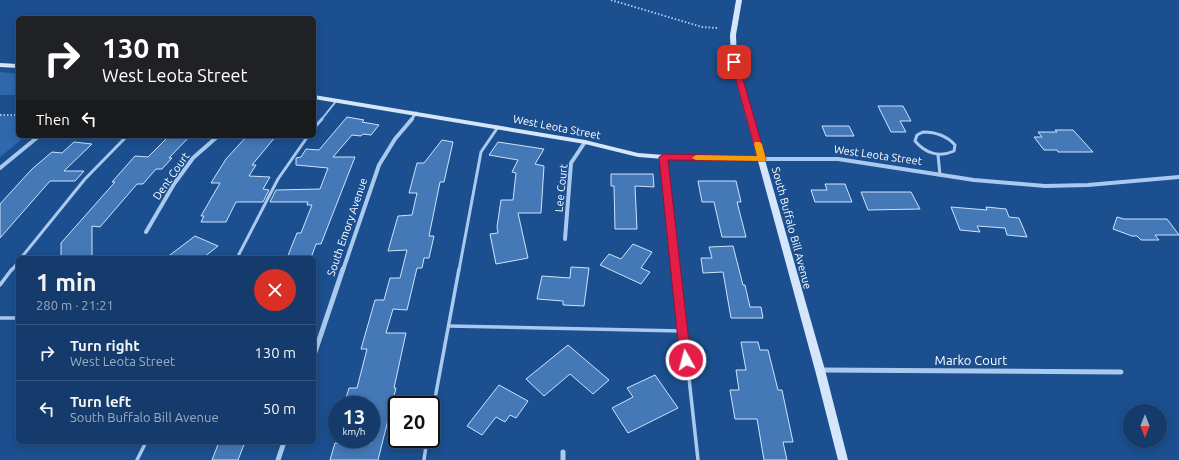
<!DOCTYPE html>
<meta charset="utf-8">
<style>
:root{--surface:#143b6b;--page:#1d4271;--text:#f1f3f6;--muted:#9dadc1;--line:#33557e}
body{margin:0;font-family:Ubuntu,sans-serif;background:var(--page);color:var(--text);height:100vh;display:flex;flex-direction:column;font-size:15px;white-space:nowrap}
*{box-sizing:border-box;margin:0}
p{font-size:13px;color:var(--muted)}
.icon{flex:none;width:22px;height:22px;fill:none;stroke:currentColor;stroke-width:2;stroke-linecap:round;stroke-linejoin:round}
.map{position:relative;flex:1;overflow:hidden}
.side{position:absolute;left:16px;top:256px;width:300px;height:188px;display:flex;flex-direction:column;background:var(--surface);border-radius:6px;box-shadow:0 2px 10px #0003,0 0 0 1px var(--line)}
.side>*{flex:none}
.top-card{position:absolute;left:16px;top:16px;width:300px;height:122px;border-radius:6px;box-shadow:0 2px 10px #0003,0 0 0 1px var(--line);background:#202124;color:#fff;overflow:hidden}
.needle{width:26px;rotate:180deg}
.fabs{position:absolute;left:1123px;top:404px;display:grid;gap:8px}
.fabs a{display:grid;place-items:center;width:44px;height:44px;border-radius:50%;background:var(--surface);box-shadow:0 2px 10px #0003,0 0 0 1px var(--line);font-size:20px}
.speed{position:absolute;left:328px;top:396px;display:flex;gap:8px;font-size:20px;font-weight:700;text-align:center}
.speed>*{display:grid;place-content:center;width:52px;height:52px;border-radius:50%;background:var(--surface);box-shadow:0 2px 10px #0003,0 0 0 1px var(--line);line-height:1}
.speed small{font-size:10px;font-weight:400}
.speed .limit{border:2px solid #111;border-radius:6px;background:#fff;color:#111}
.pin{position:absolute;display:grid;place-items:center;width:34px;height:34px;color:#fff;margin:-17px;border-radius:8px;box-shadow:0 2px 6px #0006}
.me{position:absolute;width:44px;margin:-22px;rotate:353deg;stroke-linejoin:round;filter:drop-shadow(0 0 3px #0008)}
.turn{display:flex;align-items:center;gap:14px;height:84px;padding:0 20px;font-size:18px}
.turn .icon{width:52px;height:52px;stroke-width:2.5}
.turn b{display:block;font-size:28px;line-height:34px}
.then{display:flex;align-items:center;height:38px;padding:0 20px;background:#0003;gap:8px;font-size:15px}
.round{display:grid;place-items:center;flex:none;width:42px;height:42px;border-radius:21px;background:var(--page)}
.overview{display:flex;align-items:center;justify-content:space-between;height:68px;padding:0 20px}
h1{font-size:24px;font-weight:700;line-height:30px}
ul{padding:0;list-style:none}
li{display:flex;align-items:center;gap:12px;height:56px;padding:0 20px;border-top:1px solid var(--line)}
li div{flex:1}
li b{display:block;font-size:15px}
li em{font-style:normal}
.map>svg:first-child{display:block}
.green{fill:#2e69ad}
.building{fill:#4478b7;stroke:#cfe3fa}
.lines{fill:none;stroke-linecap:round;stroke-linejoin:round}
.path{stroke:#a9c9ee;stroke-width:2;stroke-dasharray:1.5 2;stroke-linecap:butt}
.lane-far2{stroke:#a9c9ee;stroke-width:2}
.lane-far1{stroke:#a9c9ee;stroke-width:3}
.lane{stroke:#a9c9ee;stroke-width:3.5}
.street-far2{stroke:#a9c9ee;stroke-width:3}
.street-far1{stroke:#a9c9ee;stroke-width:4}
.street{stroke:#a9c9ee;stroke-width:5}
.secondary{fill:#d6e6fa;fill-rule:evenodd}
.route{fill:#e11d48;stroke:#92132f}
.slow{fill:#f59e0b}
.labels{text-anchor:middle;stroke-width:3;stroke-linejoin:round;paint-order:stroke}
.street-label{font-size:11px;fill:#fff;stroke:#1b4f8f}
.near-street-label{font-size:13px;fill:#fff;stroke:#1b4f8f}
</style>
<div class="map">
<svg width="1179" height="460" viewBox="0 0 1179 460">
<rect width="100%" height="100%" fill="#1b4f8f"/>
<!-- green -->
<g class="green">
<path d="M0 72 18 74V95H0Z"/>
<path d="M0 116H18V136H26L0 157Z"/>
</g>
<!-- building -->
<g class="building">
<path d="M878 106H903L911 121H900L906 132H891Z"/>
<path d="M347 117 364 120 362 122 379 125 371 135 363 134 361 136 352 135 333 157H355L321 244H316L311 258H287L297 233H301L312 205H307L308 202H270L276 190 320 189 328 168 296 165V158L301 157 306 149 319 150Z"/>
<path d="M822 126H849L854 136H826Z"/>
<path d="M1055 130H1073L1093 152H1058L1057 150H1044L1034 137H1042L1038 132H1057Z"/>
<path d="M169 136H190L169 158H172L162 169H156L143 184H137L100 227 92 226V258H61V243L115 182H112L135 156 148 157Z"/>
<path d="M247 136H276L252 165H256L249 176 270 177 263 189 269 190 263 202H236L226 222H201L204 216H201L220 183H211L226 159Z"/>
<path d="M442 140 453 142 444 182H440L429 236H434L429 258H424L422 268H417L407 310 393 309 386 333H406L394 388H396L378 460H330L335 443H371V405H344L349 388H357L367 349H361L375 300H384L390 278H400L407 250 388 251 398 216 412 215 417 193H409L417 163H424Z"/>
<path d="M74 142 92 144 64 171H84L75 181H50L0 238V204L32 169 52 152 62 153Z"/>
<path d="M498 142 544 149 535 164 544 166 541 213H518L528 258 496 264 490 234 498 233 497 227 501 200H513L516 173 512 172 518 160 489 155Z"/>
<path d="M611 174H653L654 187 635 186 637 229H615L614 186H611Z"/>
<path d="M698 181H736L741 202H737L746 237H722L714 202H702Z"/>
<path d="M825 184H845L852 202H815L811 190H827Z"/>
<path d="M861 192H911L920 209 868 210Z"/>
<path d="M951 207 987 210 986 207 1006 209 1009 217 1019 218 1027 237 1007 235 1005 228 977 226 980 232 960 230Z"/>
<path d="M1117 217 1124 219H1167L1179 235H1155L1159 240H1141L1137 236H1132L1113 229Z"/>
<path d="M195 236 218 246 203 258H166Z"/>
<path d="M633 244 652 252 641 268 650 272 641 284 600 265 609 254 621 259Z"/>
<path d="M733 246 743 285H745L750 307H761L763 318H731L723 272 703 273 701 258H712L709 247Z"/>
<path d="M571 267 589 268 584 306 563 305V301L537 299 542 276 570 278Z"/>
<path d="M741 342H758L760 350H768L778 390H782L793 442H783L787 460H764L757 419H735L730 390H739L736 370H746Z"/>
<path d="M568 345 609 380 593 394 570 374 544 396 526 379Z"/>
<path d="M655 375 678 408 628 433 612 408 633 397 627 388Z"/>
<path d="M499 385 528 401 516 418 510 415 505 422 496 417 482 435 467 426Z"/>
<path d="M219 442H245L238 460H212Z"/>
</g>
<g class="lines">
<!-- path -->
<g class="path">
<path d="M611 0 702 27 718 28"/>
<path d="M0 115H18"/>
</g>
<!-- lane-far2 -->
<path class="lane-far2" d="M321 120 337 100"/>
<!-- lane-far1 -->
<g class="lane-far1">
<path d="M314 128 322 119"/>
<path d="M923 132C936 132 946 135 955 145L954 151C939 158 925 153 915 141L917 135Z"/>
<path d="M938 155 940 175"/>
<path d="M664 157 677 270"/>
<path d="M21 258 85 179 127 136"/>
<path d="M237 258 278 179 308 136"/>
<path d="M12 270 18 262"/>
<path d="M459 270 481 152 498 127"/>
</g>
<!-- lane -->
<g class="lane">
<path d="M677 269 698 460"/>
<path d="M0 285 12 269"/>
<path d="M0 318H18"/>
<path d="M449 326 682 331"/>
<path d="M431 420 459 269"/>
<path d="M137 460 146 442"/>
<path d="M424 460 427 439"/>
</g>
<!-- street-far2 -->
<path class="street-far2" d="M411 120 416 113"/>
<!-- street-far1 -->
<g class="street-far1">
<path d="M762 159H838L974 180 1045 186 1088 185 1179 177"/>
<path d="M0 168 39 136"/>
<path d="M146 232 174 184 193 158 218 136"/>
<path d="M565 239 571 163 585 142"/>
<path d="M343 270 379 165 395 139 412 119"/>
</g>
<!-- street -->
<g class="street">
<path d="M314 355 343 269"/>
<path d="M821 370 1121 372"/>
<path d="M563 452V460"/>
<path d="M278 460 284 442"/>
</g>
<!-- secondary -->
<g class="secondary">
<path d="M736 0H742L736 35 737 62 825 370 848 460H838L815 370 758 161 664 159 638 157 585 144 314 99V95L585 140 638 153 664 155 757 157 731 62 730 35Z"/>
<path d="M0 63 18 64V68L0 67Z"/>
</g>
</g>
<!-- route -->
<path class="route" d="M732 60 738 62 766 159 765 161 668 160 691 360 690 363 686 365 682 363 680 360 659 157 664 154 757 156 731 62Z"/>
<!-- slow -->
<path class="slow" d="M755 142H760L762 144 766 159 765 161 696 160 692 158 696 155 757 156 754 144Z"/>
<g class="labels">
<!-- street labels -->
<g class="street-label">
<text transform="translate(557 127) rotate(11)" y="4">West Leota Street</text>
<text transform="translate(878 155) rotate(8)" y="4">West Leota Street</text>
<text transform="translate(171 176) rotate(-55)" y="4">Dent Court</text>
<text transform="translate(561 188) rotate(-84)" y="4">Lee Court</text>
<text transform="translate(347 227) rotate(-71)" y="4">South Emory Avenue</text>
<text transform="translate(792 228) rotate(75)" y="4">South Buffalo Bill Avenue</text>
</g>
<!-- near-street labels -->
<g class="near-street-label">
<text x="971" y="365">Marko Court</text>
</g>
</g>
</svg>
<div class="fabs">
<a><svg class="needle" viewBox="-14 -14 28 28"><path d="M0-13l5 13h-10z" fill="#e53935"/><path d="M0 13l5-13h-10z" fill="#9dadc1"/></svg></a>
</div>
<div class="speed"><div>13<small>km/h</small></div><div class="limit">20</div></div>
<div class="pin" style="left:734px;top:62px;background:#d93025"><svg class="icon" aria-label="arrive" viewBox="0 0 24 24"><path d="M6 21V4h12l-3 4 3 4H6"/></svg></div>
<svg class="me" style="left:686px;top:360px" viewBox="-20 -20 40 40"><circle r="17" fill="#e11d48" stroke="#fff" stroke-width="3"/><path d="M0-11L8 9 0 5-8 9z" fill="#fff"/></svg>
<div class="top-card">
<div class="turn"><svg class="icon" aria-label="right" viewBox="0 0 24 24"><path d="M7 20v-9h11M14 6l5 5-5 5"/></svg><div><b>130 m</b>West Leota Street</div></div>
<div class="then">Then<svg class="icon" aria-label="left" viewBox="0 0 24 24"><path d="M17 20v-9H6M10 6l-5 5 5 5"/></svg></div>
</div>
<section class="side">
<div class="overview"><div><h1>1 min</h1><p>280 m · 21:21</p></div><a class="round" style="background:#d93025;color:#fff"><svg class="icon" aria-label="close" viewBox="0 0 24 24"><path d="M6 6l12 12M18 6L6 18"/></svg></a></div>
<ul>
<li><svg class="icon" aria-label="right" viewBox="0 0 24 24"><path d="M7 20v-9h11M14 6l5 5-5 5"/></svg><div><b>Turn right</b><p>West Leota Street</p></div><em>130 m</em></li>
<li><svg class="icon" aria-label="left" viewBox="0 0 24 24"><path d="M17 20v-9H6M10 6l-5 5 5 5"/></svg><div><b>Turn left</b><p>South Buffalo Bill Avenue</p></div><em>50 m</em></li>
</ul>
</section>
</div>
